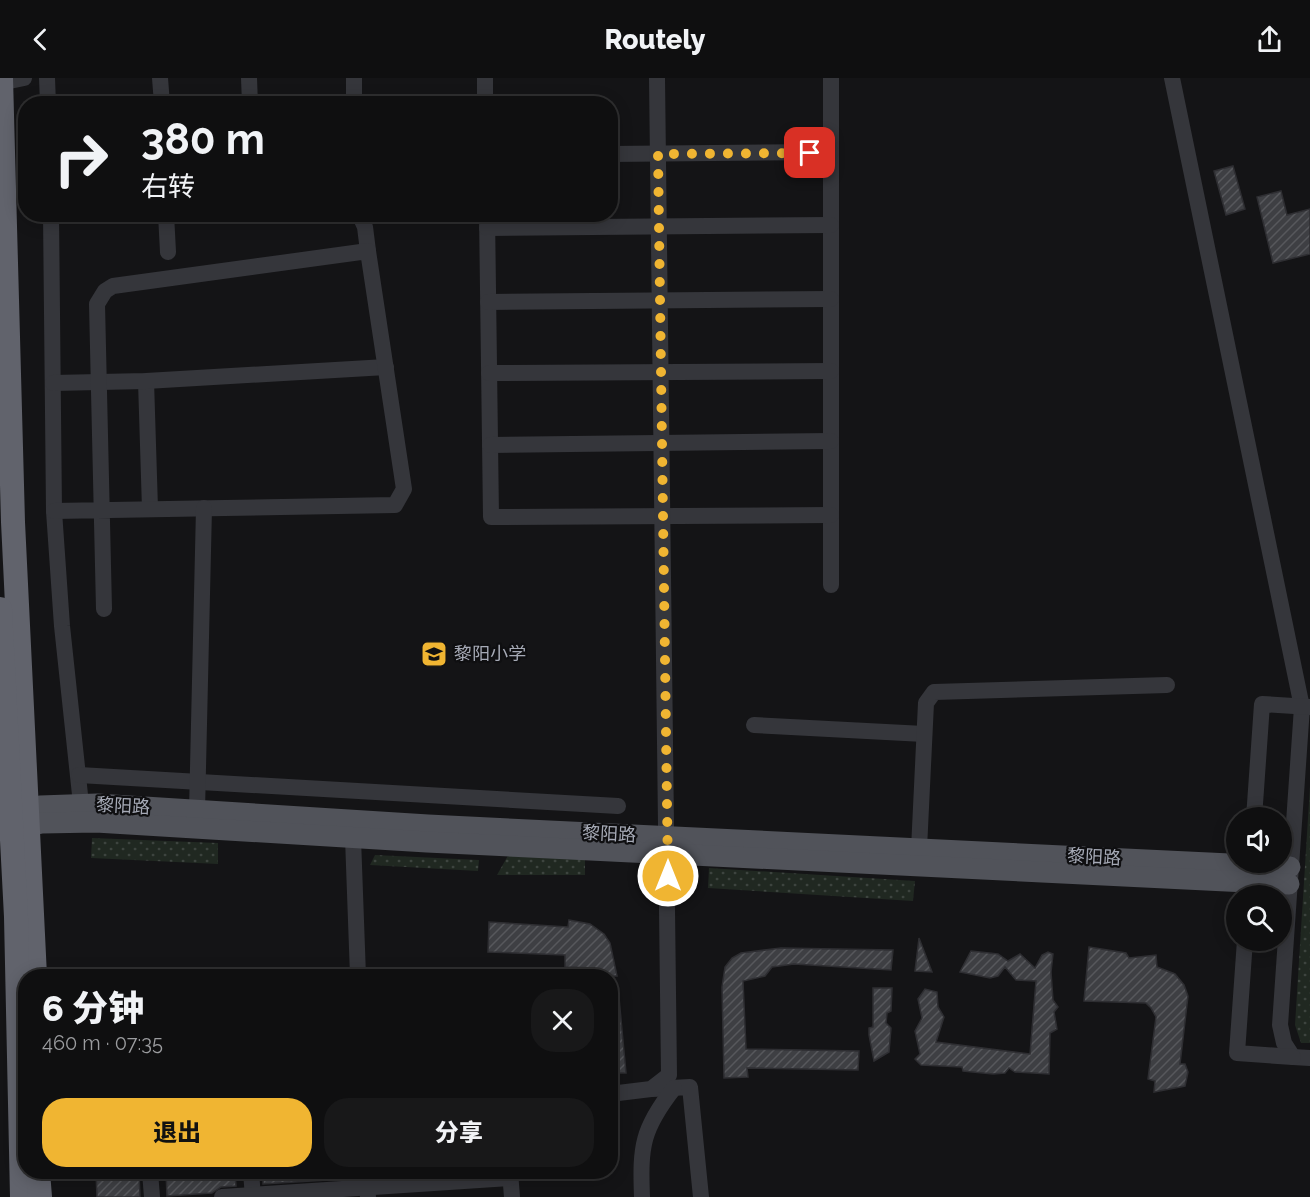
<!DOCTYPE html>
<html lang="zh">
<meta charset="utf-8">
<style>
:root{--surface:#0f0f10;--page:#181819;--text:#f1f3f6;--muted:#9b9c9f;--line:#2f2f30;--accent:#f0b532}
body{margin:0;font-family:Raleway,"Noto Sans SC",sans-serif;background:var(--page);color:var(--text);height:100vh;display:flex;flex-direction:column;font-size:22px;white-space:nowrap}
*{box-sizing:border-box;margin:0}
p{font-size:20px;color:var(--muted)}
.icon{flex:none;width:33px;height:33px;fill:none;stroke:currentColor;stroke-width:2;stroke-linecap:round;stroke-linejoin:round}
.map{position:relative;flex:1;overflow:hidden}
.side{position:absolute;left:18px;top:891px;width:600px;height:210px;display:flex;flex-direction:column;background:var(--surface);border-radius:24px;box-shadow:0 3px 15px #0003,0 0 0 2px var(--line)}
.side>*{flex:none}
.hud{position:absolute;left:18px;top:18px;width:600px;height:126px;border-radius:24px;box-shadow:0 3px 15px #0003,0 0 0 2px var(--line);background:#0f0f10;color:var(--text);overflow:hidden}
.tools{position:absolute;left:1226px;top:729px;display:grid;gap:12px}
.tools a{display:grid;place-items:center;width:66px;height:66px;border-radius:50%;background:var(--surface);box-shadow:0 3px 15px #0003,0 0 0 2px var(--line);font-size:30px}
.pin{position:absolute;display:grid;place-items:center;width:51px;height:51px;color:#fff;margin:-26px;border-radius:12px;box-shadow:0 3px 9px #0006}
.me{position:absolute;width:66px;margin:-33px;rotate:0deg;stroke-linejoin:round;filter:drop-shadow(0 0 4px #0008)}
.turn{display:flex;align-items:center;gap:21px;height:126px;padding:0 24px;font-size:27px}
.turn .icon{width:78px;height:78px;stroke-width:2.5}
.turn b{display:block;font-size:42px;line-height:51px}
.round{display:grid;place-items:center;flex:none;width:63px;height:63px;border-radius:24px;background:var(--page)}
.headline{display:flex;align-items:center;justify-content:space-between;height:102px;padding:0 24px}
h1{font-size:36px;font-weight:800;line-height:45px}
.cta{display:flex;gap:12px;margin-top:auto;padding:12px 24px}
.cta a{flex:1;height:69px;border-radius:24px;background:var(--accent);color:#111;font-size:24px;font-weight:800;line-height:69px;text-align:center}
.cta a+a{background:var(--page);color:var(--text)}
header{display:flex;justify-content:space-between;align-items:center;height:78px;padding:0 24px;background:var(--surface);font-size:27px;font-weight:800}
.map>svg:first-child{display:block}
.grass{fill:url(#grass-dots)}
.building{fill:url(#building-hatch);stroke:#2e2e32;stroke-width:1.5}
.lines{fill:none;stroke-linecap:round;stroke-linejoin:round}
.minor{stroke:#35363b;stroke-width:16}
.major{stroke:#51535a;stroke-width:21}
.highway{stroke:#61636c;stroke-width:24}
.route{stroke:#f0b532;stroke-width:10;stroke-dasharray:0 18}
.labels{text-anchor:middle;stroke-width:4.5;stroke-linejoin:round;paint-order:stroke}
.poi-label{font-size:18px;fill:#a6aab6;stroke:#0f0f11;text-anchor:start}
.street-label{font-size:18px;fill:#a6aab6;stroke:#0f0f11}
</style>
<header><svg class="icon" aria-label="back" viewBox="0 0 24 24"><path d="M15 5l-7 7 7 7"/></svg>Routely<svg class="icon" aria-label="share" viewBox="0 0 24 24"><path d="M12 15V3M7 8l5-5 5 5M5 13v7h14v-7"/></svg></header>
<div class="map">
<svg width="1310" height="1119" viewBox="0 0 1310 1119">
<defs>
<pattern id="grass-dots" width="8" height="8" patternUnits="userSpaceOnUse" patternTransform="scale(1.5)"><rect width="8" height="8" fill="#202821"/><path d="M2 2h.1M6 6h.1" fill="none" stroke="#3d443f" stroke-width="1.8" stroke-linecap="round"/></pattern>
<pattern id="building-hatch" width="6" height="6" patternUnits="userSpaceOnUse" patternTransform="scale(1.5)"><rect width="6" height="6" fill="#3e3f43"/><path d="M-1 1l2-2M0 6l6-6M5 7l2-2" fill="none" stroke="#57585c"/></pattern>
</defs>
<rect width="100%" height="100%" fill="#141416"/>
<!-- grass -->
<g class="grass">
<path d="M1310 708V965H1301L1295 947Z"/>
<path d="M92 760 218 765V786L91 780Z"/>
<path d="M585 773V797H497L510 774Z"/>
<path d="M375 777 479 782 478 793 370 787Z"/>
<path d="M709 790 915 803 913 823 708 810Z"/>
</g>
<!-- building -->
<g class="building">
<path d="M1233 88 1245 131 1226 137 1214 93Z"/>
<path d="M1281 113 1287 137 1310 131V176L1273 185 1257 119Z"/>
<path d="M569 842 590 846 604 856 610 865 617 898H595L594 890 565 889V877L488 874 489 844 568 849Z"/>
<path d="M919 860 932 894 915 893Z"/>
<path d="M1089 869 1126 875 1129 880 1156 877 1157 889 1175 896 1184 907 1188 918 1180 986H1185L1188 994 1185 1008 1154 1014 1155 1003 1148 1001 1156 939 1151 930 1146 925 1084 923Z"/>
<path d="M781 870 893 872 891 892 794 886 772 889 765 898 743 903 746 971 859 973 858 992 747 990 748 999 724 1000 722 909 725 889 732 880 741 875Z"/>
<path d="M971 873 998 876 1008 883 1020 876 1035 890 1042 877 1048 874 1053 876 1051 894 1053 922 1058 929 1054 934 1057 951 1050 955 1049 996 1015 994 1009 990 1005 995 993 996 963 993 962 989 921 987 915 981 920 976 915 953 922 940 918 921 925 911 937 914 938 929 944 939 936 964 1030 976 1036 903 1016 902 1005 889 998 898 990 900 960 894Z"/>
<path d="M610 909H618L626 995H610Z"/>
<path d="M873 910H892L891 933 887 935 886 945 891 950 889 974 874 983 869 957V950L873 949Z"/>
<path d="M96 1094H139L140 1119H97Z"/>
<path d="M166 1094H235L236 1108 221 1109 212 1115 167 1118Z"/>
<path d="M263 1094H342L343 1101 263 1106Z"/>
</g>
<g class="lines">
<!-- minor -->
<g class="minor">
<path d="M47 0 48 26"/>
<path d="M160 0 162 26"/>
<path d="M249 0 250 26"/>
<path d="M354 0V26"/>
<path d="M485 0V26"/>
<path d="M831 0V507"/>
<path d="M1172 0 1302 629 1280 947 1284 965 1293 979 1310 980"/>
<path d="M0 5 24 0"/>
<path d="M610 76 831 74"/>
<path d="M51 136 54 433 62 548 81 726"/>
<path d="M166 136 168 174"/>
<path d="M359 136 365 149 368 173"/>
<path d="M487 136 491 439 831 437"/>
<path d="M487 150 831 147"/>
<path d="M488 224 831 221"/>
<path d="M489 295 831 293"/>
<path d="M146 303 150 431"/>
<path d="M53 305 146 303 386 289"/>
<path d="M490 367 831 363"/>
<path d="M54 433C168 431 281 429 395 427L404 411 368 173 113 208 105 213 97 226 104 531"/>
<path d="M754 647 924 656"/>
<path d="M79 697 618 728"/>
<path d="M197 733 204 430"/>
<path d="M1254 740 1262 626 1310 629"/>
<path d="M353 760 358 898"/>
<path d="M919 771 926 625 934 614 1167 607"/>
<path d="M1245 862 1237 975 1293 979"/>
<path d="M652 1011 690 1009 701 1119"/>
<path d="M610 1016 651 1011 669 997 657 0"/>
<path d="M150 1094 152 1119"/>
<path d="M251 1094 253 1119"/>
<path d="M366 1094 368 1119"/>
<path d="M510 1094 512 1119"/>
<path d="M222 1119 510 1100"/>
<path d="M642 1119C640 1068 642 1051 674 1010"/>
</g>
<!-- major -->
<g class="major">
<path d="M12 733 40 728 97 726 428 747 1290 789"/>
<path d="M12 751 42 745 96 744 427 764 1289 806"/>
</g>
<!-- highway -->
<g class="highway">
<path d="M1 0 13 444 35 898"/>
<path d="M0 531 16 839 22 1119"/>
<path d="M38 1094 40 1119"/>
</g>
</g>
<g class="lines">
<!-- route -->
<path class="route" d="M668 798 658 76 810 75"/>
</g>
<!-- icons -->
<defs>
<g id="school-square" transform="scale(1.35)"><rect x="-9" y="-9" width="18" height="18" rx="4" fill="#f0b532" stroke="#0f0f11"/><path d="M0-5L7-2L0 1L-7-2ZM-4 1L0 2.5L4 1V4Q0 6-4 4Z" fill="#111"/></g>
</defs>
<g fill-rule="evenodd">
<use href="#school-square" x="434" y="576"/>
</g>
<g class="labels">
<!-- poi labels -->
<g class="poi-label">
<text x="454" y="582">黎阳小学</text>
</g>
<!-- street labels -->
<g class="street-label">
<text transform="translate(123 728) rotate(3)" y="6">黎阳路</text>
<text transform="translate(609 756) rotate(3)" y="6">黎阳路</text>
<text transform="translate(1094 779) rotate(3)" y="6">黎阳路</text>
</g>
</g>
</svg>
<div class="tools">
<a><svg class="icon" aria-label="sound" viewBox="0 0 24 24"><path d="M4 9h4l5-4v14l-5-4H4zM17 9q2 3 0 6"/></svg></a>
<a><svg class="icon" aria-label="search" viewBox="0 0 24 24"><circle cx="10" cy="10" r="6"/><path d="M15 15l6 6"/></svg></a>
</div>
<div class="pin" style="left:810px;top:75px;background:#d93025"><svg class="icon" aria-label="arrive" viewBox="0 0 24 24"><path d="M6 21V4h12l-3 4 3 4H6"/></svg></div>
<svg class="me" style="left:668px;top:798px" viewBox="-20 -20 40 40"><circle r="17" fill="#f0b532" stroke="#fff" stroke-width="3"/><path d="M0-11L8 9 0 5-8 9z" fill="#fff"/></svg>
<div class="hud">
<div class="turn"><svg class="icon" aria-label="right" viewBox="0 0 24 24"><path d="M7 20v-9h11M14 6l5 5-5 5"/></svg><div><b>380 m</b>右转</div></div>
</div>
<section class="side">
<div class="headline"><div><h1>6 分钟</h1><p>460 m · 07:35</p></div><a class="round"><svg class="icon" aria-label="close" viewBox="0 0 24 24"><path d="M6 6l12 12M18 6L6 18"/></svg></a></div>
<div class="cta"><a>退出</a><a>分享</a></div>
</section>
</div>
